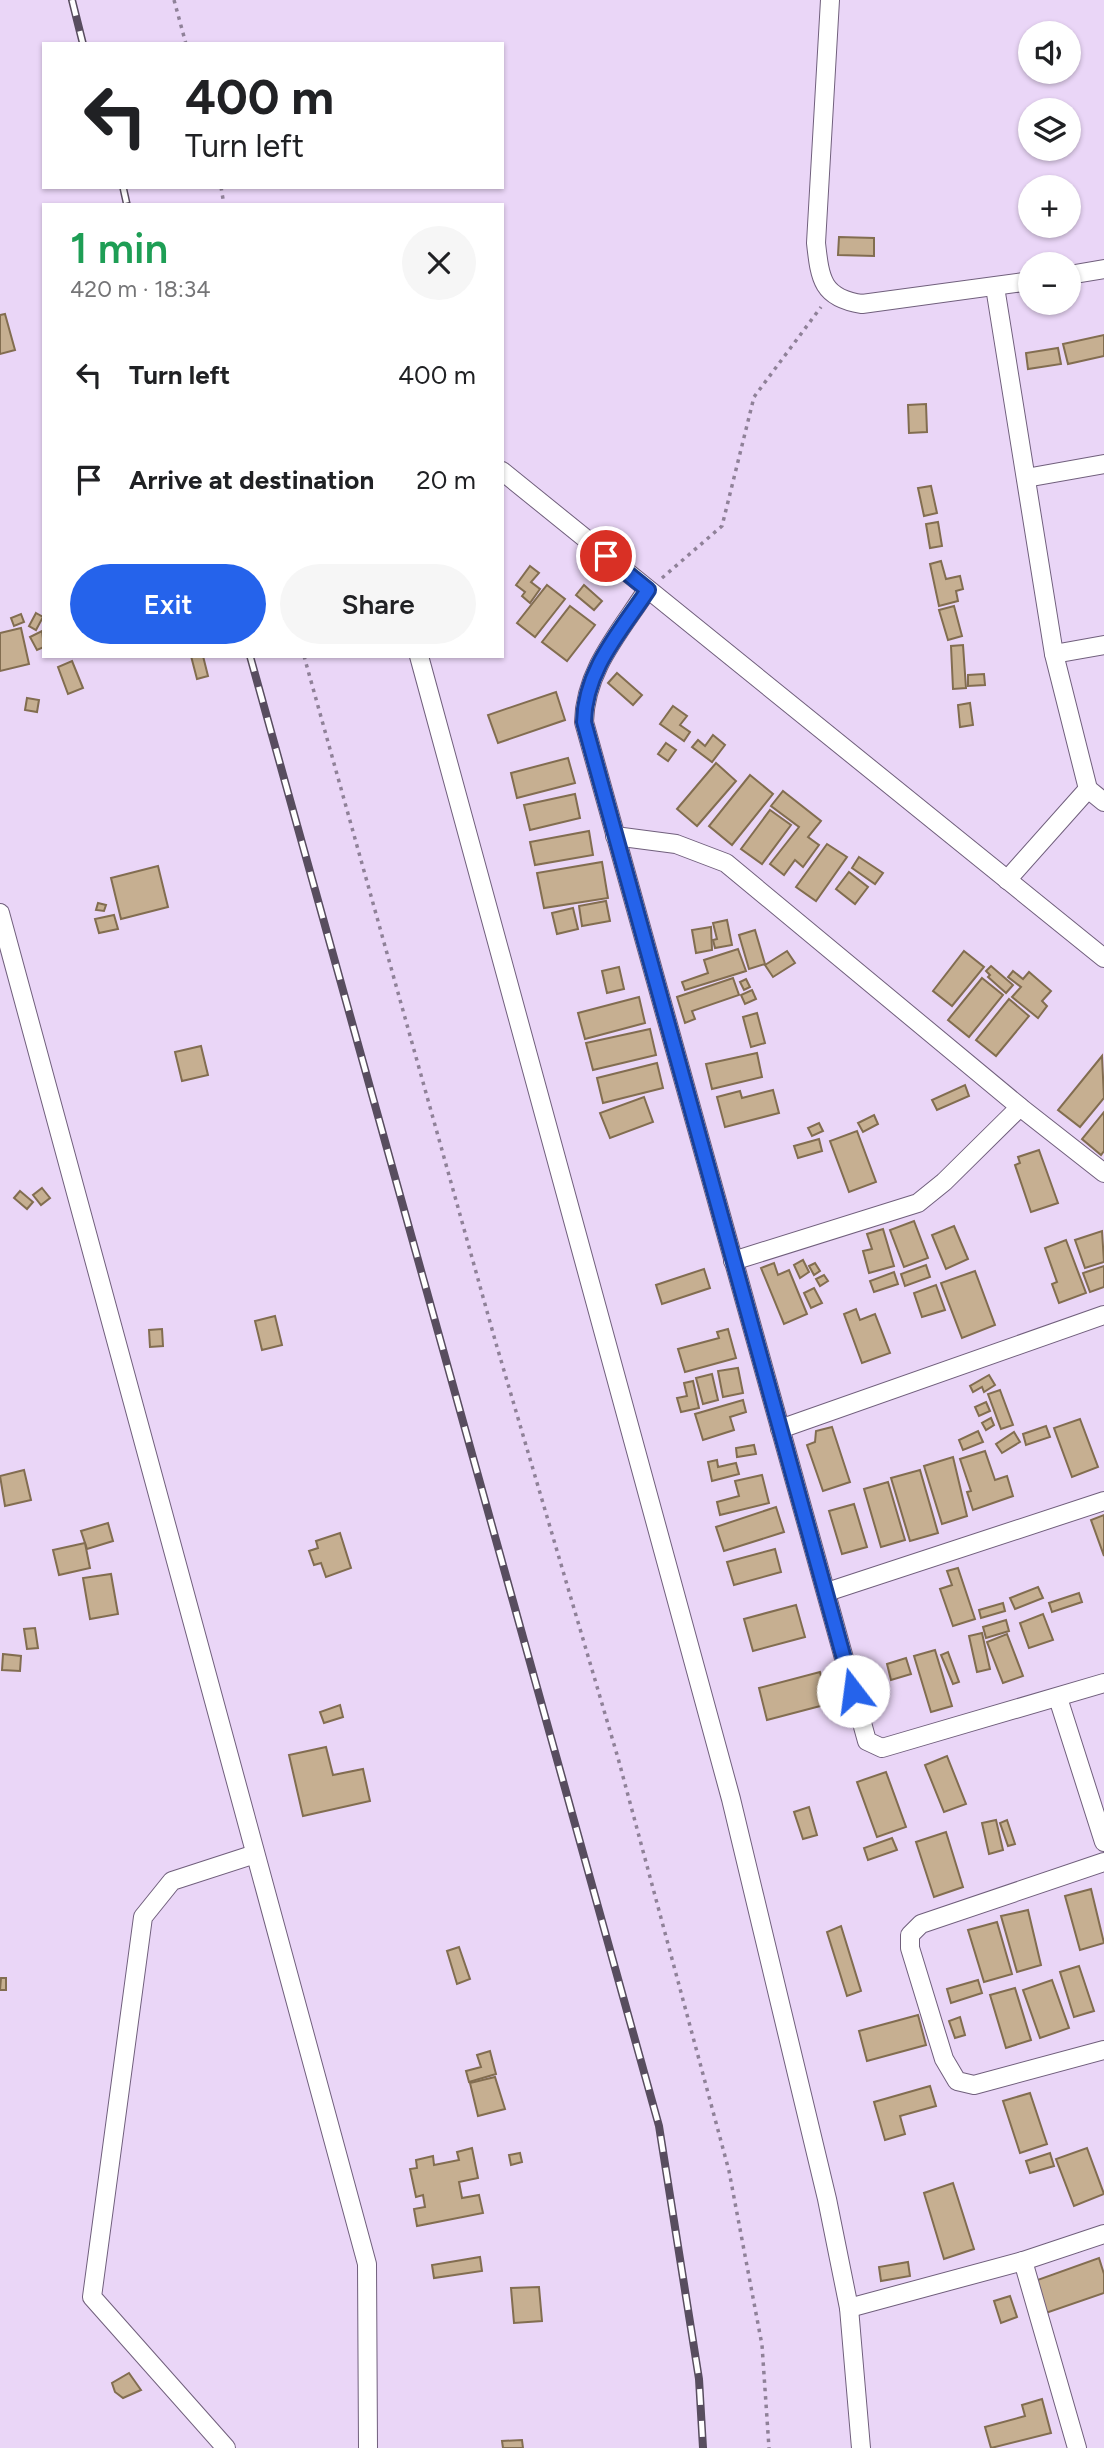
<!DOCTYPE html>
<meta charset="utf-8">
<style>
:root{--surface:#fff;--page:#f6f6f6;--text:#202124;--muted:#757577;--accent:#2563eb}
body{margin:0;font-family:Figtree,sans-serif;background:var(--page);color:var(--text);height:100vh;display:flex;flex-direction:column;font-size:26px;white-space:nowrap}
*{box-sizing:border-box;margin:0}
p{font-size:23px;color:var(--muted)}
.icon{flex:none;width:38px;height:38px;fill:none;stroke:currentColor;stroke-width:2;stroke-linecap:round;stroke-linejoin:round}
.map{position:relative;flex:1;overflow:hidden}
.side{position:absolute;left:42px;top:203px;width:462px;height:455px;display:flex;flex-direction:column;background:var(--surface);border-radius:0px;box-shadow:0 2px 5px #0004}
.side>*{flex:none}
.top-card{position:absolute;left:42px;top:42px;width:462px;height:147px;border-radius:0px;box-shadow:0 2px 5px #0004;background:#fff;color:var(--text);overflow:hidden}
.tools{position:absolute;left:1018px;top:21px;display:grid;gap:14px}
.tools a{display:grid;place-items:center;width:63px;height:63px;border-radius:50%;background:var(--surface);box-shadow:0 2px 5px #0004;font-size:35px}
.pin{position:absolute;display:grid;place-items:center;width:60px;height:60px;color:#fff;margin:-30px;border:4px solid #fff;border-radius:50%;box-shadow:0 2px 7px #0007}
.me{position:absolute;width:77px;margin:-38px;rotate:345deg;stroke-linejoin:round;filter:drop-shadow(0 0 5px #0008)}
.turn{display:flex;align-items:center;gap:24px;height:147px;padding:0 28px;font-size:32px}
.turn .icon{width:91px;height:91px;stroke-width:2.5}
.turn b{display:block;font-size:49px;line-height:60px}
.round{display:grid;place-items:center;flex:none;width:74px;height:74px;border-radius:37px;background:var(--page)}
.summary{display:flex;align-items:center;justify-content:space-between;height:119px;padding:0 28px}
h1{font-size:42px;font-weight:600;line-height:52px;color:#1e9e55}
.cta{display:flex;gap:14px;margin-top:auto;padding:14px 28px}
.cta a{flex:1;height:80px;border-radius:42px;background:var(--accent);color:#fff;font-size:28px;font-weight:600;line-height:80px;text-align:center}
.cta a+a{background:var(--page);color:var(--text)}
ul{padding:0;list-style:none}
li{display:flex;align-items:center;gap:21px;height:105px;padding:0 28px}
li div{flex:1}
li b{display:block;font-size:26px}
li em{font-style:normal}
.map>svg:first-child{display:block}
.building{fill:#c6af91;stroke:#826d50;stroke-width:2}
.lines{fill:none;stroke-linecap:round;stroke-linejoin:round}
.minor-casing{stroke:#705f7c;stroke-width:20}
.path{stroke:#8f8198;stroke-width:3.5;stroke-dasharray:3.5 5;stroke-linecap:butt}
.minor{stroke:#fff;stroke-width:18}
.rail-casing{stroke:#584d5f;stroke-width:8}
.rail{stroke:#fff;stroke-width:5;stroke-dasharray:16;stroke-linecap:butt}
.route-casing{stroke:#184099;stroke-width:18}
.route{stroke:#2563eb;stroke-width:12}
</style>
<div class="map">
<svg width="1104" height="2448" viewBox="0 0 1104 2448">
<rect width="100%" height="100%" fill="#ead6f7"/>
<!-- building -->
<g class="building">
<path d="M839 237 874 238V256L838 255Z"/>
<path d="M5 314 15 350 0 354V315Z"/>
<path d="M1104 335V356L1068 364 1063 344Z"/>
<path d="M1058 348 1061 364 1028 369 1026 353Z"/>
<path d="M926 404 927 432 909 433 908 405Z"/>
<path d="M931 486 937 513 924 516 918 488Z"/>
<path d="M938 522 942 546 930 548 926 524Z"/>
<path d="M941 561 946 579 960 576 963 589 956 591 958 601 939 606 930 564Z"/>
<path d="M530 566 539 573 531 582 540 589 530 603 522 596 525 592 516 585Z"/>
<path d="M547 585 565 599 535 637 517 623Z"/>
<path d="M584 585 602 601 594 610 576 595Z"/>
<path d="M570 606 595 625 567 661 542 642Z"/>
<path d="M954 606 962 636 948 640 939 610Z"/>
<path d="M36 613 43 617 36 630 29 626Z"/>
<path d="M21 614 24 622 14 626 11 618Z"/>
<path d="M21 628 29 664 0 671V633Z"/>
<path d="M42 631 44 647 37 650 30 637Z"/>
<path d="M963 645 966 688 953 689 951 646Z"/>
<path d="M191 656H203L208 676 197 679Z"/>
<path d="M72 661 83 688 68 694 58 667Z"/>
<path d="M617 673 642 695 633 705 608 683Z"/>
<path d="M984 674 985 685 968 686V675Z"/>
<path d="M556 692 565 720 498 743 488 715Z"/>
<path d="M27 698 39 700 37 712 25 710Z"/>
<path d="M970 703 973 725 960 727 958 705Z"/>
<path d="M673 706 687 716 680 725 690 732 684 741 660 724Z"/>
<path d="M713 735 725 745 712 762 692 747 698 740 705 746Z"/>
<path d="M666 743 676 750 668 761 658 754Z"/>
<path d="M568 758 575 783 517 798 511 773Z"/>
<path d="M716 763 736 781 697 826 677 809Z"/>
<path d="M750 775 773 794 732 845 709 826Z"/>
<path d="M783 791 821 821 808 837 819 845 803 867 795 860 784 875 770 864 799 827 771 806Z"/>
<path d="M575 794 580 818 530 830 524 805Z"/>
<path d="M770 810 791 825 762 864 741 849Z"/>
<path d="M589 831 593 855 535 865 530 842Z"/>
<path d="M827 844 847 857 816 901 796 887Z"/>
<path d="M859 857 883 873 875 884 852 868Z"/>
<path d="M602 862 608 898 544 908 537 873Z"/>
<path d="M158 866 168 907 121 919 111 878Z"/>
<path d="M849 872 868 887 855 904 836 889Z"/>
<path d="M606 901 610 921 582 926 579 906Z"/>
<path d="M98 903 106 905 104 911 96 910Z"/>
<path d="M573 908 578 929 557 934 552 913Z"/>
<path d="M114 915 118 929 99 933 95 919Z"/>
<path d="M727 920 732 945 715 948 713 940 717 939 713 923Z"/>
<path d="M711 927 712 950 696 953 692 930Z"/>
<path d="M755 930 765 964 749 969 739 935Z"/>
<path d="M738 949 746 971 685 990 682 982 708 973 704 960Z"/>
<path d="M787 951 795 963 773 977 765 965Z"/>
<path d="M964 951 984 967 952 1006 933 991Z"/>
<path d="M991 966 1013 985 1006 993 988 977 990 975 986 971Z"/>
<path d="M619 967 624 989 607 993 602 971Z"/>
<path d="M1013 971 1023 979 1029 972 1051 991 1042 1001 1047 1006 1038 1018 1012 997 1021 987 1008 977Z"/>
<path d="M733 978 739 995 692 1011 695 1019 685 1023 677 997Z"/>
<path d="M982 978 1003 995 969 1037 948 1020Z"/>
<path d="M746 979 750 987 744 990 740 982Z"/>
<path d="M752 990 756 999 745 1004 741 995Z"/>
<path d="M639 997 645 1023 585 1039 578 1013Z"/>
<path d="M1009 999 1029 1016 996 1056 976 1040Z"/>
<path d="M757 1013 765 1043 751 1047 743 1017Z"/>
<path d="M650 1029 656 1055 593 1070 586 1043Z"/>
<path d="M201 1046 208 1075 182 1081 175 1052Z"/>
<path d="M757 1053 762 1077 712 1089 706 1064Z"/>
<path d="M1102 1056 1104 1098 1080 1127 1058 1110Z"/>
<path d="M657 1063 663 1088 603 1103 597 1078Z"/>
<path d="M965 1085 969 1096 937 1110 932 1100Z"/>
<path d="M773 1090 779 1113 725 1127 717 1097 740 1091 742 1098Z"/>
<path d="M644 1097 653 1122 610 1138 600 1113Z"/>
<path d="M1104 1112V1151L1101 1155 1082 1139Z"/>
<path d="M874 1115 878 1124 863 1132 858 1123Z"/>
<path d="M819 1123 823 1131 812 1136 808 1128Z"/>
<path d="M857 1131 876 1182 849 1192 830 1141Z"/>
<path d="M819 1139 822 1151 798 1158 794 1146Z"/>
<path d="M1039 1150 1058 1203 1031 1212 1015 1165 1020 1163 1018 1157Z"/>
<path d="M42 1188 50 1198 41 1205 33 1195Z"/>
<path d="M20 1191 33 1202 27 1209 14 1198Z"/>
<path d="M914 1221 928 1258 904 1267 890 1230Z"/>
<path d="M954 1226 968 1259 946 1269 932 1235Z"/>
<path d="M883 1229 894 1266 869 1273 863 1251 872 1249 867 1234Z"/>
<path d="M1102 1231 1104 1262 1085 1268 1075 1240Z"/>
<path d="M1066 1240 1086 1293 1059 1303 1052 1284 1057 1282 1045 1248Z"/>
<path d="M803 1260 809 1272 800 1278 794 1265Z"/>
<path d="M774 1263 778 1275 789 1270 807 1314 784 1324 761 1268Z"/>
<path d="M815 1263 820 1271 814 1275 809 1266Z"/>
<path d="M926 1265 930 1277 905 1286 901 1274Z"/>
<path d="M1104 1266V1287L1090 1292 1083 1273Z"/>
<path d="M704 1269 710 1288 662 1304 656 1285Z"/>
<path d="M975 1271 995 1325 962 1338 941 1283Z"/>
<path d="M894 1272 898 1284 874 1292 870 1281Z"/>
<path d="M824 1275 828 1281 820 1286 816 1279Z"/>
<path d="M936 1285 945 1310 922 1317 914 1293Z"/>
<path d="M814 1288 822 1303 811 1308 804 1293Z"/>
<path d="M856 1309 860 1320 875 1314 890 1353 862 1363 844 1314Z"/>
<path d="M275 1316 282 1345 262 1350 255 1321Z"/>
<path d="M162 1329 163 1346 150 1347 149 1330Z"/>
<path d="M728 1329 736 1358 685 1372 678 1349 719 1338 717 1332Z"/>
<path d="M738 1368 743 1393 723 1397 718 1371Z"/>
<path d="M712 1374 718 1400 703 1404 696 1378Z"/>
<path d="M989 1375 995 1385 984 1392 982 1387 973 1392 970 1386Z"/>
<path d="M693 1381 699 1408 681 1412 677 1398 687 1396 684 1383Z"/>
<path d="M1000 1390 1013 1425 1001 1429 988 1394Z"/>
<path d="M743 1400 746 1412 730 1417 734 1430 703 1440 695 1414Z"/>
<path d="M986 1402 990 1411 979 1416 975 1407Z"/>
<path d="M991 1418 994 1425 986 1430 982 1423Z"/>
<path d="M1080 1419 1098 1467 1072 1477 1054 1428Z"/>
<path d="M1046 1426 1050 1437 1026 1445 1023 1434Z"/>
<path d="M832 1427 850 1482 823 1491 807 1445 815 1442 816 1431Z"/>
<path d="M978 1431 983 1442 963 1450 959 1440Z"/>
<path d="M1014 1432 1020 1442 1002 1453 996 1444Z"/>
<path d="M754 1445 756 1454 737 1457 736 1448Z"/>
<path d="M985 1451 995 1480 1007 1476 1013 1496 973 1510 967 1492 971 1491 960 1459Z"/>
<path d="M953 1457 967 1516 942 1524 924 1466Z"/>
<path d="M717 1460 718 1467 736 1463 739 1474 712 1481 708 1462Z"/>
<path d="M24 1470 31 1500 5 1506 0 1476Z"/>
<path d="M920 1470 938 1533 910 1541 891 1478Z"/>
<path d="M762 1475 769 1503 720 1515 717 1502 739 1496 735 1481Z"/>
<path d="M888 1482 905 1540 881 1547 864 1489Z"/>
<path d="M854 1504 867 1547 842 1554 829 1511Z"/>
<path d="M776 1507 784 1532 724 1551 716 1527Z"/>
<path d="M1104 1515V1556L1091 1520Z"/>
<path d="M108 1523 113 1541 87 1549 81 1531Z"/>
<path d="M340 1533 351 1568 326 1577 321 1563 314 1565 309 1551 318 1548 316 1541Z"/>
<path d="M85 1543 90 1568 59 1575 53 1550Z"/>
<path d="M775 1549 781 1572 734 1585 727 1562Z"/>
<path d="M958 1568 975 1619 953 1626 940 1589 952 1585 947 1571Z"/>
<path d="M111 1574 118 1614 90 1619 83 1578Z"/>
<path d="M1038 1587 1043 1598 1015 1609 1010 1598Z"/>
<path d="M1079 1593 1082 1602 1052 1612 1049 1603Z"/>
<path d="M1003 1603 1005 1611 981 1618 979 1610Z"/>
<path d="M796 1605 805 1637 753 1651 744 1619Z"/>
<path d="M1043 1614 1053 1640 1029 1648 1020 1623Z"/>
<path d="M1006 1620 1009 1631 986 1638 983 1627Z"/>
<path d="M35 1628 38 1648 27 1649 24 1629Z"/>
<path d="M982 1633 990 1669 977 1672 969 1636Z"/>
<path d="M1007 1634 1023 1676 1003 1683 987 1642Z"/>
<path d="M935 1650 952 1706 931 1712 914 1656Z"/>
<path d="M948 1652 959 1682 953 1684 941 1655Z"/>
<path d="M3 1654 21 1656 20 1671 2 1670Z"/>
<path d="M906 1658 911 1674 891 1680 887 1664Z"/>
<path d="M820 1672 828 1704 767 1720 759 1688Z"/>
<path d="M340 1705 343 1717 324 1723 320 1712Z"/>
<path d="M326 1747 333 1775 363 1769 370 1801 303 1816 289 1755Z"/>
<path d="M947 1756 966 1804 944 1812 925 1765Z"/>
<path d="M886 1772 906 1827 877 1837 857 1782Z"/>
<path d="M809 1807 817 1835 803 1839 794 1812Z"/>
<path d="M996 1820 1003 1850 989 1854 982 1823Z"/>
<path d="M1007 1820 1015 1844 1008 1846 1000 1823Z"/>
<path d="M946 1832 963 1887 934 1897 916 1842Z"/>
<path d="M892 1838 897 1850 868 1860 864 1848Z"/>
<path d="M1091 1889 1104 1943 1080 1950 1065 1896Z"/>
<path d="M1028 1910 1041 1965 1017 1972 1001 1916Z"/>
<path d="M997 1922 1012 1974 984 1982 968 1930Z"/>
<path d="M841 1926 861 1991 847 1996 827 1932Z"/>
<path d="M459 1947 470 1979 457 1984 447 1951Z"/>
<path d="M1079 1966 1094 2011 1074 2017 1060 1972Z"/>
<path d="M1 1978H6V1990H0Z"/>
<path d="M978 1980 982 1993 951 2003 947 1989Z"/>
<path d="M1052 1980 1069 2028 1040 2038 1023 1990Z"/>
<path d="M1015 1988 1031 2040 1006 2048 990 1995Z"/>
<path d="M918 2015 926 2045 867 2061 859 2031Z"/>
<path d="M960 2017 965 2035 955 2038 949 2021Z"/>
<path d="M490 2051 496 2074 469 2082 466 2071 481 2067 477 2055Z"/>
<path d="M495 2077 505 2109 478 2116 470 2083Z"/>
<path d="M930 2086 936 2106 900 2116 905 2134 885 2140 874 2102Z"/>
<path d="M1030 2093 1047 2144 1020 2153 1003 2101Z"/>
<path d="M472 2148 478 2178 459 2182 462 2198 479 2195 483 2213 417 2226 414 2209 425 2207 423 2195 416 2197 410 2169 417 2168 416 2160 433 2156 434 2165 459 2160 457 2152Z"/>
<path d="M1087 2148 1104 2194 1074 2206 1056 2159Z"/>
<path d="M520 2153 522 2162 511 2165 509 2155Z"/>
<path d="M1050 2153 1054 2166 1030 2173 1026 2161Z"/>
<path d="M953 2183 974 2249 944 2259 924 2193Z"/>
<path d="M480 2257 482 2271 434 2278 432 2265Z"/>
<path d="M1099 2258 1104 2274V2293L1040 2315 1029 2283Z"/>
<path d="M908 2262 910 2276 881 2281 879 2267Z"/>
<path d="M539 2287 542 2321 514 2323 511 2288Z"/>
<path d="M1010 2296 1017 2317 1001 2323 994 2301Z"/>
<path d="M129 2373 141 2390 123 2398 115 2392 112 2383Z"/>
<path d="M1042 2399 1051 2433 991 2448 985 2427 1025 2416 1022 2405Z"/>
<path d="M522 2440 523 2448H503L502 2441Z"/>
</g>
<g class="lines">
<!-- minor casing -->
<g class="minor-casing">
<g id="minor">
<path d="M830 0 816 243C820 279 822 298 862 304L1031 281"/>
<path d="M1069 275 1104 269"/>
<path d="M995 287 1054 654 1088 789 1104 802"/>
<path d="M502 471 1104 958"/>
<path d="M1026 478 1104 464"/>
<path d="M647 590C620 632 585 670 584 722L867 1741 882 1748 1104 1683"/>
<path d="M1054 654 1104 645"/>
<path d="M419 656 731 1799 827 2199 849 2308 861 2448"/>
<path d="M615 836 676 844 726 863 1020 1107 1104 1173"/>
<path d="M1007 880 1088 789"/>
<path d="M0 913 367 2264 368 2448"/>
<path d="M733 1261 918 1203 944 1182 1020 1107"/>
<path d="M780 1429 1104 1315"/>
<path d="M827 1592 1104 1501"/>
<path d="M1058 1698 1104 1842"/>
<path d="M1104 1862 921 1924 910 1935V1948L944 2059 957 2081 974 2085 1104 2050"/>
<path d="M1023 2261 1077 2448"/>
<path d="M849 2308 1023 2261 1104 2234"/>
<path d="M226 2448 92 2297 143 1917 172 1881 255 1854"/>
</g>
</g>
<!-- path -->
<g class="path">
<path d="M174 0 186 44"/>
<path d="M221 187 224 205"/>
<path d="M662 578 722 526 754 397 821 307"/>
<path d="M304 656 495 1340 618 1758 729 2171 762 2345 769 2448"/>
</g>
<!-- minor -->
<use href="#minor" class="minor"/>
<!-- rail casing -->
<g class="rail-casing">
<g id="rail">
<path d="M72 0 83 44"/>
<path d="M123 187 127 205"/>
<path d="M250 656 659 2126 699 2379 703 2448"/>
</g>
</g>
<!-- rail -->
<use href="#rail" class="rail"/>
</g>
<g class="lines">
<!-- route casing -->
<g class="route-casing">
<path id="route" d="M606 556 648 590C620 632 585 670 584 722L853 1691"/>
</g>
<!-- route -->
<use href="#route" class="route"/>
</g>
</svg>
<div class="tools">
<a><svg class="icon" aria-label="sound" viewBox="0 0 24 24"><path d="M4 9h4l5-4v14l-5-4H4zM17 9q2 3 0 6"/></svg></a>
<a><svg class="icon" aria-label="layers" viewBox="0 0 24 24"><path d="M12 4l9 5-9 5-9-5zM3 14l9 5 9-5"/></svg></a>
<a>+</a>
<a>−</a>
</div>
<div class="pin" style="left:606px;top:556px;background:#d93025"><svg class="icon" aria-label="arrive" viewBox="0 0 24 24"><path d="M6 21V4h12l-3 4 3 4H6"/></svg></div>
<svg class="me" style="left:853px;top:1691px" viewBox="-20 -20 40 40"><circle r="19" fill="#fff"/><path d="M0-13L10 11 0 6-10 11z" fill="#2563eb"/></svg>
<div class="top-card">
<div class="turn"><svg class="icon" aria-label="left" viewBox="0 0 24 24"><path d="M17 20v-9H6M10 6l-5 5 5 5"/></svg><div><b>400 m</b>Turn left</div></div>
</div>
<section class="side">
<div class="summary"><div><h1>1 min</h1><p>420 m · 18:34</p></div><a class="round"><svg class="icon" aria-label="close" viewBox="0 0 24 24"><path d="M6 6l12 12M18 6L6 18"/></svg></a></div>
<ul>
<li><svg class="icon" aria-label="left" viewBox="0 0 24 24"><path d="M17 20v-9H6M10 6l-5 5 5 5"/></svg><div><b>Turn left</b></div><em>400 m</em></li>
<li><svg class="icon" aria-label="arrive" viewBox="0 0 24 24"><path d="M6 21V4h12l-3 4 3 4H6"/></svg><div><b>Arrive at destination</b></div><em>20 m</em></li>
</ul>
<div class="cta"><a>Exit</a><a>Share</a></div>
</section>
</div>
